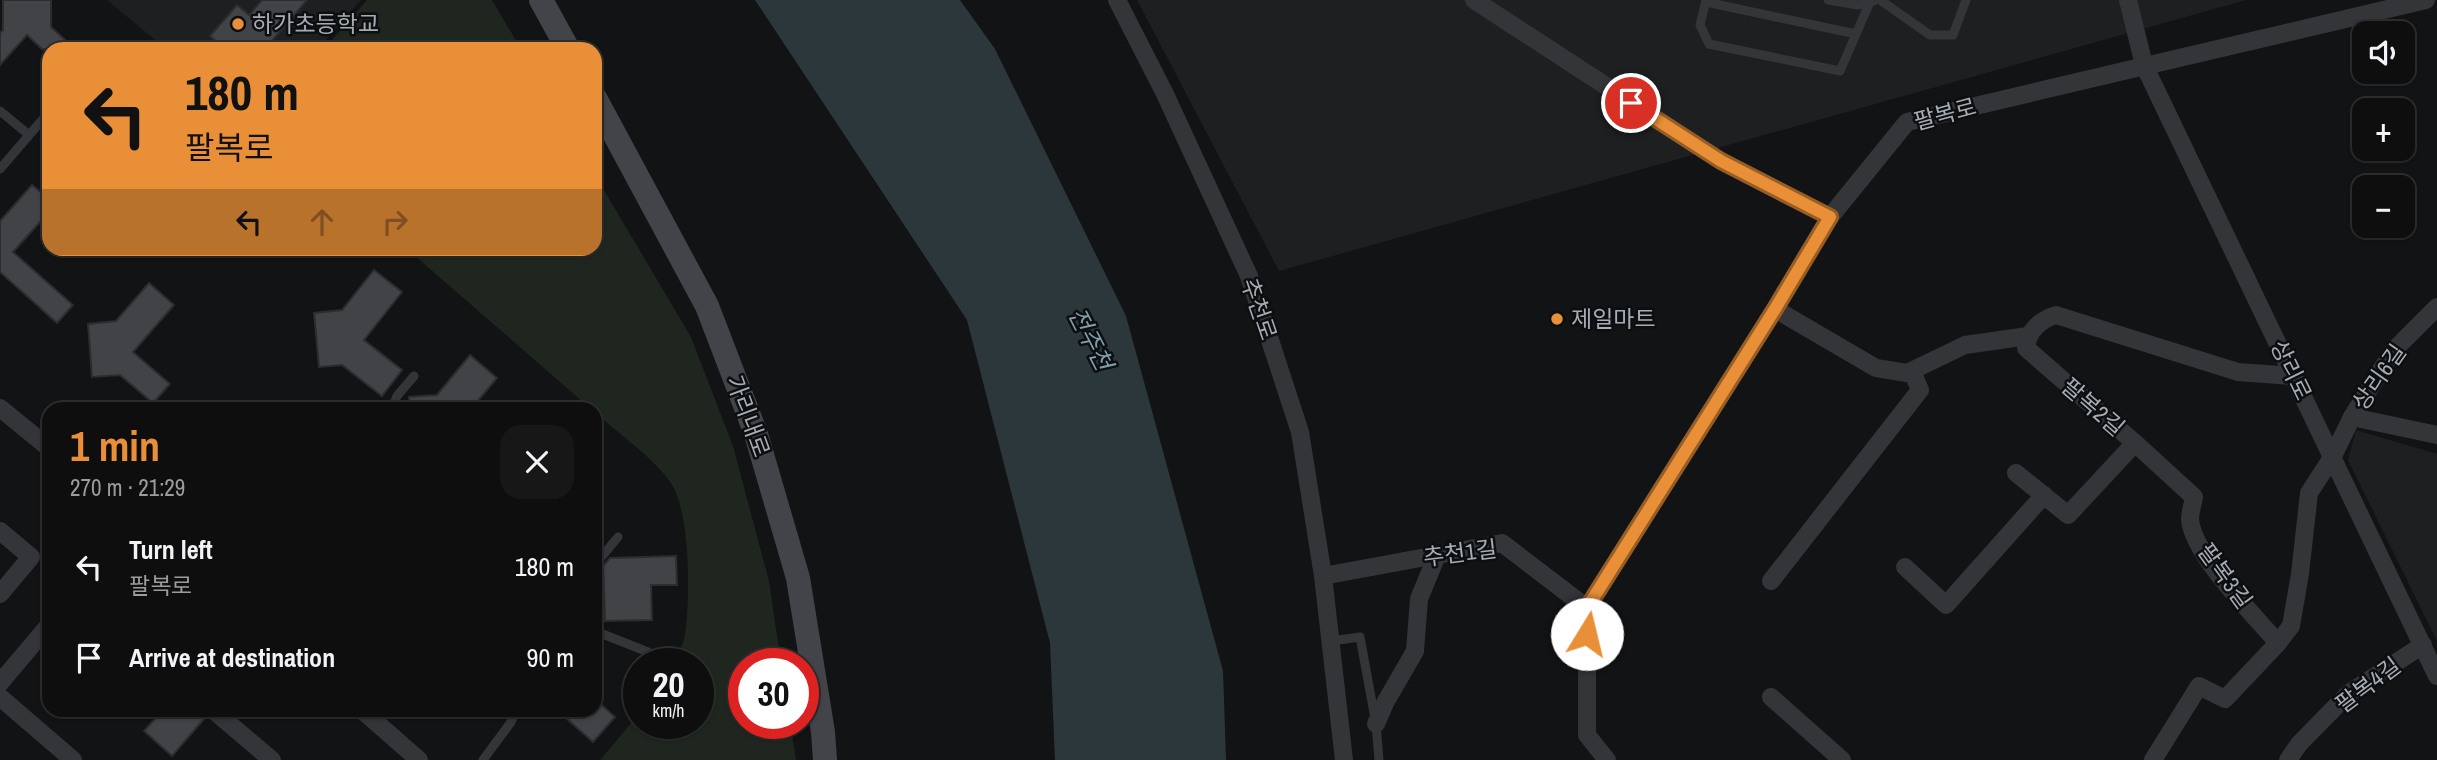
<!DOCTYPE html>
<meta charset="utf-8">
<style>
:root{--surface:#0e0e0f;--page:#171718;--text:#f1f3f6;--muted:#9b9c9e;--line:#2e2e2f;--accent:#e88f37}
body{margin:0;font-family:"Archivo Narrow","Noto Sans KR",sans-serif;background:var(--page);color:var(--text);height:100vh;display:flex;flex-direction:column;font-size:26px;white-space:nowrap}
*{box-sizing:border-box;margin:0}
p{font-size:23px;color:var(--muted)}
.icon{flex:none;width:38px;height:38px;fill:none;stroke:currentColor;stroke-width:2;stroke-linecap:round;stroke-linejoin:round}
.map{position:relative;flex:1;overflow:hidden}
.details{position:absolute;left:42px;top:402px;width:560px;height:315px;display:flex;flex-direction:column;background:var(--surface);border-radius:21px;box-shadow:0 2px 5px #0004,0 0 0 2px var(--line)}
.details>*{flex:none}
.hud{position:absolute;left:42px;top:42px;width:560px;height:214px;border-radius:21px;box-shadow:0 2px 5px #0004,0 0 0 2px var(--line);background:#e88f37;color:#111;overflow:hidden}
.controls{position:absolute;left:2352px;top:21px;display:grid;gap:14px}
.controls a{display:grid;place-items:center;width:63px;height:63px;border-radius:14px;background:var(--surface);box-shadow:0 2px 5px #0004,0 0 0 2px var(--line);font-size:35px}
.speed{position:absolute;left:623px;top:648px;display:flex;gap:14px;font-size:35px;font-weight:700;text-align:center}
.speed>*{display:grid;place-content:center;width:91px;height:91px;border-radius:50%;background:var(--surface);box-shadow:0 2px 5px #0004,0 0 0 2px var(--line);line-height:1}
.speed small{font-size:18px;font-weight:400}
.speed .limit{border:10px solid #d22;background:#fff;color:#111}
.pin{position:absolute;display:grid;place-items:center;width:60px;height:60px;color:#fff;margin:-30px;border:4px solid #fff;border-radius:50%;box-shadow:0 2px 7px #0007}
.me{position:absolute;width:77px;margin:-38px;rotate:9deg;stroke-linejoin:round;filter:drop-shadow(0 0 5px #0008)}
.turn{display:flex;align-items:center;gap:24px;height:147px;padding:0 28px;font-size:32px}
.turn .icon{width:91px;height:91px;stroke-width:2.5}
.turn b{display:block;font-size:49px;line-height:60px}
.lanes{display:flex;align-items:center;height:66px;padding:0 28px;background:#0003;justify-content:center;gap:35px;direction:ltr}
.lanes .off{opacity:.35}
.round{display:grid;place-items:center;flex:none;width:74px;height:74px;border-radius:21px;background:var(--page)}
.head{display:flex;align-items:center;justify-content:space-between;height:119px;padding:0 28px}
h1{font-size:42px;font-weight:700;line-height:52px;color:var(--accent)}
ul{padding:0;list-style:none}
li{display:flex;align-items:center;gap:21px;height:91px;padding:0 28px}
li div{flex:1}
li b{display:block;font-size:26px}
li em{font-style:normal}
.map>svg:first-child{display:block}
.built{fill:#1e1f21}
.green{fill:#1f261f}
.water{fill:#2c373c}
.building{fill:#414347;stroke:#2c2d30;stroke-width:2}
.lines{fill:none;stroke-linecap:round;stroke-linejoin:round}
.lane{stroke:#343539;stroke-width:9}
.street{stroke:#343539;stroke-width:18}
.secondary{stroke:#424449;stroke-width:24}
.route-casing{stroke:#975d24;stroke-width:18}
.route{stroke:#e88f37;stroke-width:12}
.poi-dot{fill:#e88f37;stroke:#0d0e0f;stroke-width:2.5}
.labels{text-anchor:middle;stroke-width:5;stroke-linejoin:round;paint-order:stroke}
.poi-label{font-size:23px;fill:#a5acb4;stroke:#0d0e0f;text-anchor:start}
.street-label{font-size:23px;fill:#a5acb4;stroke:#0d0e0f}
.water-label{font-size:24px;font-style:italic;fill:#7d9fad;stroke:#0d0e0f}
</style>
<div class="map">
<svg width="2437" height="760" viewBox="0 0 2437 760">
<rect width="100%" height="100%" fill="#121314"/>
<!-- built -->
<g class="built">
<path d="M107 0H361L318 49H166Z"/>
<path d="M1137 0H2246L1279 271Z"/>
<path d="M2356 430 2437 454V641L2348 460Z"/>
</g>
<!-- green -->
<g class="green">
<path d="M367 0H492L521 49H324Z"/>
<path d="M595 175 691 337 733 446 769 581 781 663H744V723H790L796 760H600L639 714V723H698V663H674C680 652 685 639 686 627 690 592 690 512 671 483 656 460 617 432 595 413V410L591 409 407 249 595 248Z"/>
</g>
<!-- water -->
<path class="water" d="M755 0H960L995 49 1126 316 1223 671 1226 760H1055L1050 643 967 320Z"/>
<!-- building -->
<g class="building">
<path d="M3 0H51V27L75 49H42L27 35 0 65V33L3 30Z"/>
<path d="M262 0H307L265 49H225L210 36 237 5 249 15Z"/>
<path d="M32 185 49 199V212L13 252 73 305 57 323 0 272V221Z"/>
<path d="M374 270 402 292 364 340 402 370 382 396 342 365 319 367 314 313 342 310Z"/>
<path d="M149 283 174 305 133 352 170 384 153 403 120 375 92 377 88 324 116 321Z"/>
<path d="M470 355 497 378 470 410H410L409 397 437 395Z"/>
<path d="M676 556 677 585H651L652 620 605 621 603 566 610 558Z"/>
<path d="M595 699 615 717 593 742 557 710H595Z"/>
<path d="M163 710H195L204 719 172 756 144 731Z"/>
</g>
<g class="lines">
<!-- lane -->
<g class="lane">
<path d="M1706 0 1700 25 1709 44 1840 71 1870 2"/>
<path d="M1828 0 1858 5 1874 1"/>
<path d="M1880 0 1930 35H1953L1966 0"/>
<path d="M1706 2 1856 34"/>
<path d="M0 111 29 135"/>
<path d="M0 169 49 112"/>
<path d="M391 410 397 396 414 376"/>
<path d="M595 565 618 537"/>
<path d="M595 631 648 652"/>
<path d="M1331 641 1360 637 1376 724 1379 760"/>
<path d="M483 760 511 722 516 710"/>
</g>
<!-- street -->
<g class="street">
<path d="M1117 0 1165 94 1249 276 1300 432 1323 576 1344 760"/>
<path d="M1474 0 1721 161 1830 217"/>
<path d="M2128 0 2144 65 2437 676"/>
<path d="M1775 309 1876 368 1907 373 1965 345 2028 336"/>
<path d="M0 408 49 448"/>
<path d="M2352 417 2437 435"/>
<path d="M2135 443 2194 497C2193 504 2190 512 2190 519 2192 554 2255 616 2278 643"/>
<path d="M2016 473 2068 515 2135 443 2026 348C2028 331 2040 320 2056 315L2238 372 2293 376"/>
<path d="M0 531 31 557 0 594"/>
<path d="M1905 567 1946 605 2044 495"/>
<path d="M1323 576 1502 543 1587 608V735L1607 760"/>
<path d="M1771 581 1920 390 1912 371"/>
<path d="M1587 608 1775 309 1830 217 1907 122 2426 0"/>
<path d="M0 683 49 625"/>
<path d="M0 697 73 760"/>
<path d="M1771 697 1842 760"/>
<path d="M213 710 272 760"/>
<path d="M362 710 419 760"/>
<path d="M1376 724 1385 703 1415 651 1419 599 1437 555"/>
<path d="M2153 760 2199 686 2225 699 2278 643 2291 626 2300 574 2309 493 2333 456 2352 417 2393 351 2437 307"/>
<path d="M2288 760 2299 744 2349 693 2423 645"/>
</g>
<!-- secondary -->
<g class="secondary">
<path d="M541 0 568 49"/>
<path d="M595 98 707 306 756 434 798 578 823 732 825 760"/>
</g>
</g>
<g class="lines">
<!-- route casing -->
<g class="route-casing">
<path id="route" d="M1587 634V608L1775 309 1830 217 1721 161 1631 103"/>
</g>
<!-- route -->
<use href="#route" class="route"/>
</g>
<!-- markers -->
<g class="poi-dot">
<circle cx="238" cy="24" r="7"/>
<circle cx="1557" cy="319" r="7"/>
</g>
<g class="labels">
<!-- poi labels -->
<g class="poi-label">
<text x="252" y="32">하가초등학교</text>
<text x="1571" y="327">제일마트</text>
</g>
<!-- street labels -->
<g class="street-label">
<text transform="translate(1945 114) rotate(-15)" y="8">팔복로</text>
<text transform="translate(1259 309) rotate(71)" y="8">추천로</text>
<text transform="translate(2291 370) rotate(64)" y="8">상리로</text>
<text transform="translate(2379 377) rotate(-55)" y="8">상리6길</text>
<text transform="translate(2093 407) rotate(41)" y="8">팔복2길</text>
<text transform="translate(748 416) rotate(70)" y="8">가리내로</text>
<text transform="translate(1460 553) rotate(-7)" y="8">추천1길</text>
<text transform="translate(2225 576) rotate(54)" y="8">팔복3길</text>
<text transform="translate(2368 685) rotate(-37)" y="8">팔복4길</text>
</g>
<!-- water labels -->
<g class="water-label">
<text transform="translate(1090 339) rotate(63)" y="8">전주천</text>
</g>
</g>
</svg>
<div class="controls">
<a><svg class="icon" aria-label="sound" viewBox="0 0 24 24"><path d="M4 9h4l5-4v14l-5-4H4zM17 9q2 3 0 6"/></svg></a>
<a>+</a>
<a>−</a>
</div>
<div class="speed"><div>20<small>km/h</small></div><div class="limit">30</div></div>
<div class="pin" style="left:1631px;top:103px;background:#d93025"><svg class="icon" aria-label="arrive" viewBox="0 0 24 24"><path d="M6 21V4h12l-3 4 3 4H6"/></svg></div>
<svg class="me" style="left:1587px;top:634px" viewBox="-20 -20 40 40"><circle r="19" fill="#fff"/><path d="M0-13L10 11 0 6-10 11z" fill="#e88f37"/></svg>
<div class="hud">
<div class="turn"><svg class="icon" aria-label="left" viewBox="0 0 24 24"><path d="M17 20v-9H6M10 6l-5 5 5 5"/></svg><div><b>180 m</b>팔복로</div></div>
<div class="lanes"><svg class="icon" aria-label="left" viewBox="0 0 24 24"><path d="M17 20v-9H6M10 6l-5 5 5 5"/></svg><svg class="icon off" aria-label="ahead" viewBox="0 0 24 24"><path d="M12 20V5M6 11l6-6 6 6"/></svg><svg class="icon off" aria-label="right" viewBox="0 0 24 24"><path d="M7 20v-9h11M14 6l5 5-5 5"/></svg></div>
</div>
<section class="details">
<div class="head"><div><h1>1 min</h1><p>270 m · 21:29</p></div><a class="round"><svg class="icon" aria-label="close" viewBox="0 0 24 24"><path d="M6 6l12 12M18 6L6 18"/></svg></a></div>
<ul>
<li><svg class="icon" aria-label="left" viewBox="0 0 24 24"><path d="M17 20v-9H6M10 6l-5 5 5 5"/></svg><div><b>Turn left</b><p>팔복로</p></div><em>180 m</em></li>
<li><svg class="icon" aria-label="arrive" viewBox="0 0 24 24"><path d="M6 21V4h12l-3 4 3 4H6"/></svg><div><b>Arrive at destination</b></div><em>90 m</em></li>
</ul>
</section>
</div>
